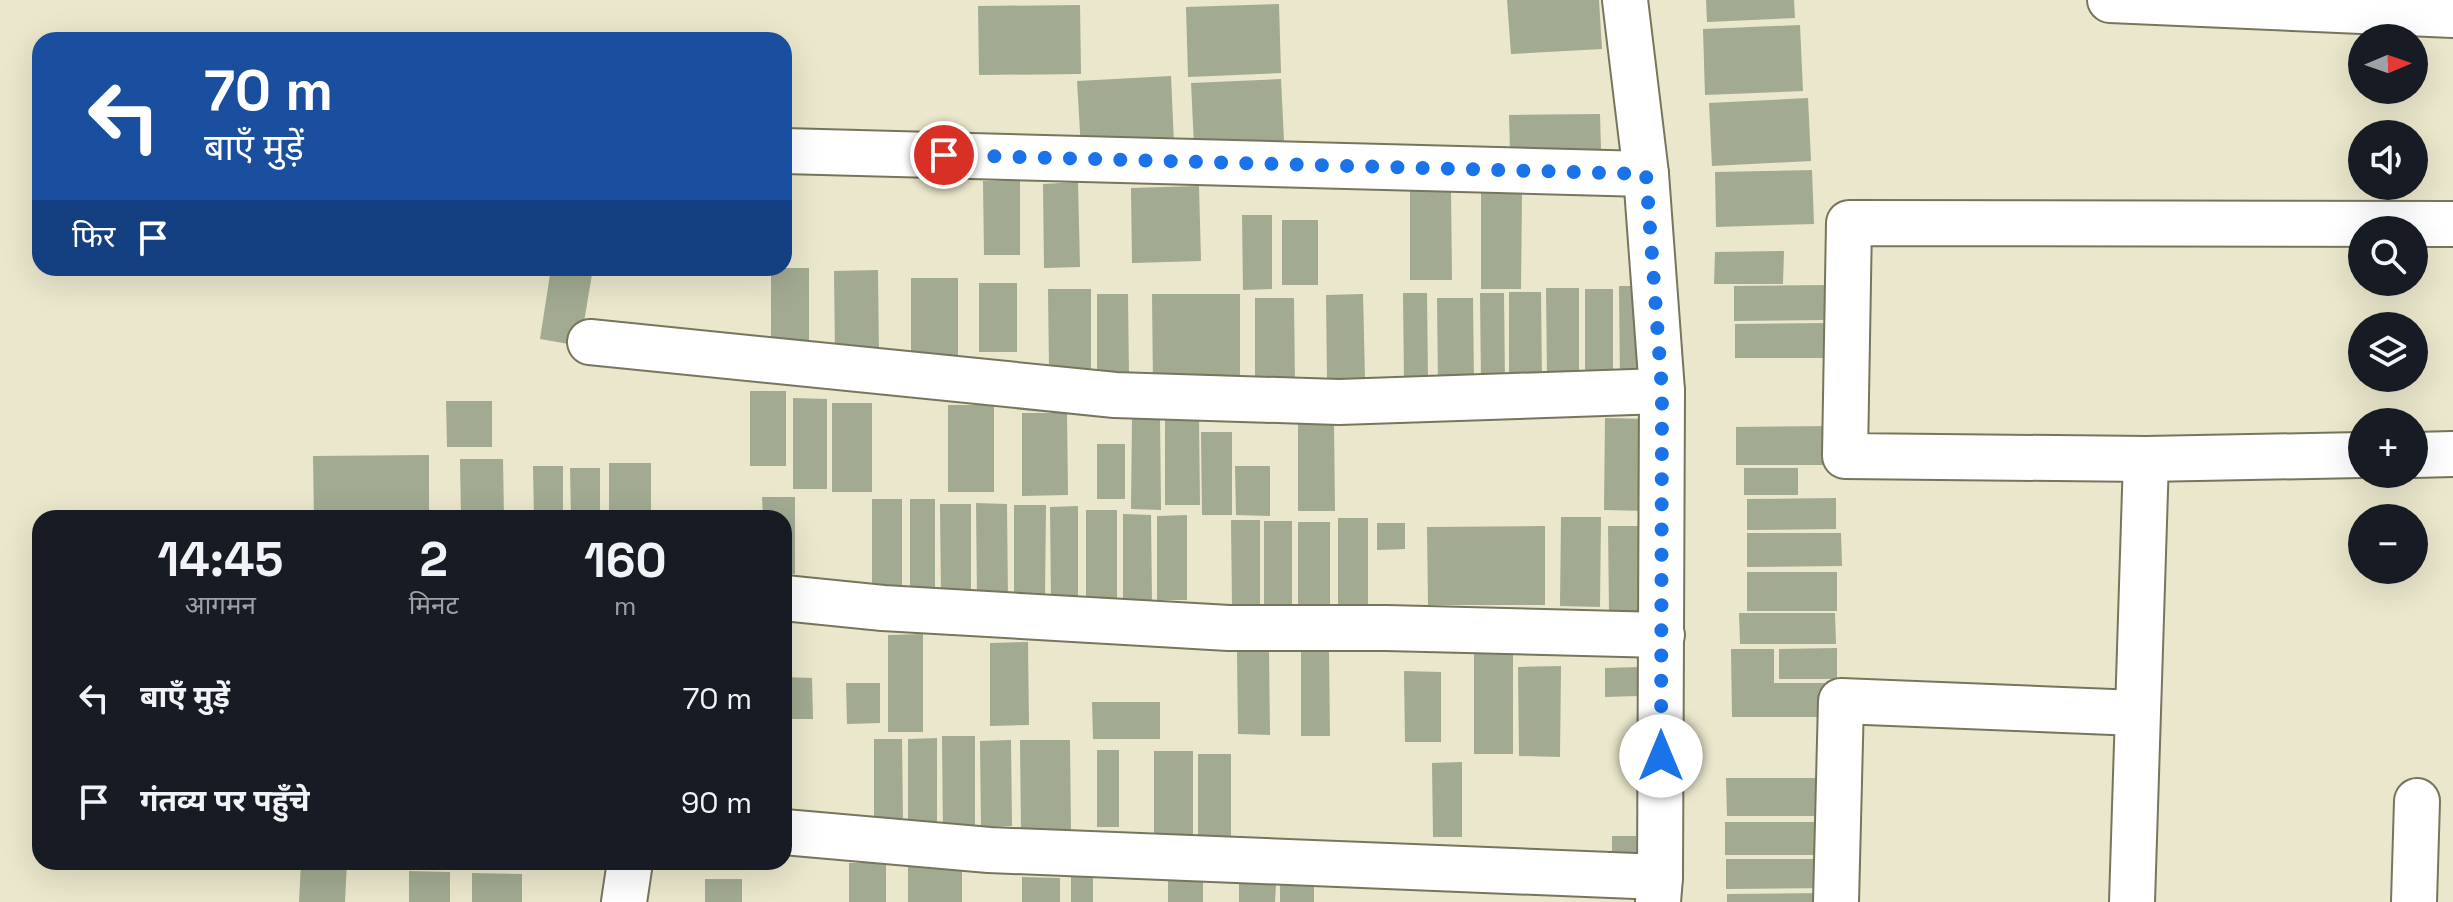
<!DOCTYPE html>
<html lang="hi">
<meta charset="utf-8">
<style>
:root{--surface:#171b24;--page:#20242c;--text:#f1f3f6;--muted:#9ea1a6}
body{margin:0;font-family:"Space Grotesk","Noto Sans Devanagari",sans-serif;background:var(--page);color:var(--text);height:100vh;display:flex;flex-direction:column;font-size:30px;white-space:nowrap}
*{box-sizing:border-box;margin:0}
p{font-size:26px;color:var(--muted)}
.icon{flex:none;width:44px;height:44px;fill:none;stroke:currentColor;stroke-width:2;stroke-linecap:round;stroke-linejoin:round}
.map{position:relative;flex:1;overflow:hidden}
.panel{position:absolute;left:32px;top:510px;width:760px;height:360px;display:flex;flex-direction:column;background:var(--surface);border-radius:24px;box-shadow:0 8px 32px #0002}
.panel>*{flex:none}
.hud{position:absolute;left:32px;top:32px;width:760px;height:244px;border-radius:24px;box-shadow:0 8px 32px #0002;background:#1a4fa0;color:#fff;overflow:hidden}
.needle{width:52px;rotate:88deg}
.tools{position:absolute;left:2348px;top:24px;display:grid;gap:16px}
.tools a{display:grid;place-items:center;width:80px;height:80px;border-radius:50%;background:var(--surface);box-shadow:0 8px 32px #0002;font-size:40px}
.pin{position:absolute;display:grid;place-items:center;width:68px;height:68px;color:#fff;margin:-34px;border:4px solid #fff;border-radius:50%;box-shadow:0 2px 8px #0007}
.me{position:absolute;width:88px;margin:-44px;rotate:0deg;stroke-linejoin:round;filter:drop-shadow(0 0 6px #0008)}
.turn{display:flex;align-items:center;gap:28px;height:168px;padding:0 40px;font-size:36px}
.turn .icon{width:104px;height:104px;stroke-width:2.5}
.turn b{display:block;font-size:56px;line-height:68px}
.then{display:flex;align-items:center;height:76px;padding:0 40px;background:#0003;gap:16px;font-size:30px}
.eta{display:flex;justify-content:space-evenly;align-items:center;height:136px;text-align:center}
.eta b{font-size:48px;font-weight:700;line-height:56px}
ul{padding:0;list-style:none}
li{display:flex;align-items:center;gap:24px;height:104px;padding:0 40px}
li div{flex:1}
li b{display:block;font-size:30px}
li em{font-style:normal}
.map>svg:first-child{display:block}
.building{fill:#a2aa92}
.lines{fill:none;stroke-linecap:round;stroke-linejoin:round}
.minor-casing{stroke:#78755d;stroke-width:48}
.minor{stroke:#fff;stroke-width:44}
.route{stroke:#1a73e8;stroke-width:14;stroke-dasharray:0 25.2}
</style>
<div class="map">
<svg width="2453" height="902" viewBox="0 0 2453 902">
<rect width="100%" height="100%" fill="#eae7cc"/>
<!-- building -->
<g class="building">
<path d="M1507 0H1599L1602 49 1511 54Z"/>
<path d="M1706 0H1794L1795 18 1707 22Z"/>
<path d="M1279 4 1281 73 1188 77 1186 7Z"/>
<path d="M1080 5 1081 74 979 75 978 6Z"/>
<path d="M1800 25 1803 91 1705 95 1703 29Z"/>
<path d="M1171 76 1174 144 1081 149 1077 81Z"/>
<path d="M1281 79 1284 141 1194 145 1191 83Z"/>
<path d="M1808 98 1811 161 1712 166 1709 103Z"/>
<path d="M1600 114 1601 150H1510L1509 115Z"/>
<path d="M1812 170 1814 224 1716 227 1715 172Z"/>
<path d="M1020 180V255H984L983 181Z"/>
<path d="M1078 182 1080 267 1044 268 1043 184Z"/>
<path d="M1199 186 1201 261 1132 263 1131 188Z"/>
<path d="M1410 190H1451L1452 280H1410Z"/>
<path d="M1481 191 1522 192 1521 289H1481Z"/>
<path d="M1242 215H1272V289L1243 290Z"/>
<rect x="1282" y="220" width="36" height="65"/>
<path d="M1784 251 1783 284H1714L1715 252Z"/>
<path d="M551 268H593L580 346 540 339Z"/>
<rect x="771" y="268" width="38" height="85"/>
<path d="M878 270 879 356 835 357 834 271Z"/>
<rect x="911" y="278" width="47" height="83"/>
<rect x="979" y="283" width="38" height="69"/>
<path d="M1827 285 1828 320 1734 321V286Z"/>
<path d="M1619 286H1639V383H1620Z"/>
<path d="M1546 288H1579V378H1547Z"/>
<path d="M1048 289H1091V370L1049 369Z"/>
<path d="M1585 289H1613V387L1585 388Z"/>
<path d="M1509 292H1541L1542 382H1509Z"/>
<path d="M1403 293H1427L1428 382H1404Z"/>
<path d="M1480 293H1504L1505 384H1481Z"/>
<path d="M1097 294H1128L1129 379H1097Z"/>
<path d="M1152 294H1240V386L1153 387Z"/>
<path d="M1363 294 1365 378 1327 379 1326 295Z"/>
<path d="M1255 298H1294L1295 388H1255Z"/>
<path d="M1437 298H1473L1474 387H1438Z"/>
<path d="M1829 323V358H1735V324Z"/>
<rect x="750" y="391" width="36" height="75"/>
<path d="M793 398 827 399V489H793Z"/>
<path d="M446 401H492V447H447Z"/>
<rect x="832" y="403" width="40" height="89"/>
<rect x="948" y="405" width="46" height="87"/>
<path d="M1022 413H1067L1068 495 1022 496Z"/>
<path d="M1132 416 1160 417 1161 510 1131 509Z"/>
<path d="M1605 418 1648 419 1647 511 1604 510Z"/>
<path d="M1165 419H1199L1200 505H1165Z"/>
<path d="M1298 423 1334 424 1335 511H1298Z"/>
<path d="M1832 426V465H1736V427Z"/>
<path d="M1201 432H1232V515H1202Z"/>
<rect x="1097" y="444" width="28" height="55"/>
<path d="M429 455V518H314L313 456Z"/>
<path d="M460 459H503L504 518H461Z"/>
<rect x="609" y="463" width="42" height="55"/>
<path d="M533 466H563V518H534Z"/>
<path d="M1235 466H1270V516L1236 515Z"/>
<path d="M570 468H600V518H571Z"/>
<rect x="1744" y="468" width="54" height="27"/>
<path d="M762 497H795V574H784V518H763Z"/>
<path d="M1836 498V529L1747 530V499Z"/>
<rect x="872" y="499" width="30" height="94"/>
<rect x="910" y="499" width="25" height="98"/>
<path d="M976 503 1007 504 1008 601H977Z"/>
<path d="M940 504H971V594L941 595Z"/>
<path d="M1014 505H1046L1045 599 1014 598Z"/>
<path d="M1078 506V601H1051L1050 507Z"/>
<rect x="1086" y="510" width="31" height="89"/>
<path d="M1123 514 1151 515 1152 604H1123Z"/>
<path d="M1187 515V600H1157V516Z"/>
<path d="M1561 517H1601L1600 607 1560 606Z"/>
<rect x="1338" y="518" width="30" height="89"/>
<path d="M1231 520H1260V607H1232Z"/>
<rect x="1264" y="521" width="28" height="91"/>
<rect x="1298" y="522" width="32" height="92"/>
<path d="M1377 523H1405V549L1377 550Z"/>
<path d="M1545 526V605H1428L1427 527Z"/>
<path d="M1608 526H1655L1656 612H1609Z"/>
<path d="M1747 533H1841L1842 566 1747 567Z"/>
<rect x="1747" y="572" width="90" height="39"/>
<path d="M1739 613H1835L1836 644H1740Z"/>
<path d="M923 634V732H888V635Z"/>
<path d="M1028 642 1029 725 990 726V643Z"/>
<path d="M1837 648V679H1779V649Z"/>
<path d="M1731 649H1774V683H1835L1836 717H1732Z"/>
<path d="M1269 651 1270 735 1238 734 1237 652Z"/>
<path d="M1301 651 1329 652 1330 736H1301Z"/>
<rect x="1474" y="653" width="39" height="101"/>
<path d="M1561 666 1560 757 1519 756 1518 667Z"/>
<path d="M1639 667V696L1605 697V668Z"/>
<path d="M1404 671 1441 672V742H1405Z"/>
<path d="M784 677 812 678 813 719H784Z"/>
<path d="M846 683H880V723L847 724Z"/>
<path d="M1092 702H1160V739H1093Z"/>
<path d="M942 736H975V838H943Z"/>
<path d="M937 738V824H908V739Z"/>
<path d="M874 739H902L903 818H874Z"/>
<path d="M1011 740 1012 826 981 827 980 741Z"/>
<path d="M1020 740H1070L1071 833H1021Z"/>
<rect x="1097" y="750" width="22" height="77"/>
<rect x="1154" y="751" width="39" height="87"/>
<rect x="1198" y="754" width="33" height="90"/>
<path d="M1462 762V837H1433L1432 763Z"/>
<path d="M1726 778H1822L1823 816H1727Z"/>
<path d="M1725 822H1832L1833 855H1725Z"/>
<path d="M1612 836H1636V869L1612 870Z"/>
<path d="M1726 859H1827V888L1726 889Z"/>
<path d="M301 862H347L345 902H299Z"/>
<rect x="908" y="862" width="54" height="40"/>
<rect x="849" y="863" width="37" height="39"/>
<path d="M409 871 450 872V902H409Z"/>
<path d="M472 873 522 874V902H472Z"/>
<rect x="1071" y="876" width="22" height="26"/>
<path d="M1022 877 1060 878V902H1022Z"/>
<rect x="1168" y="878" width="35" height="24"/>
<rect x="705" y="879" width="37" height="23"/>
<path d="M1239 883H1276L1275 902H1239Z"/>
<path d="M1280 885 1314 886V902H1280Z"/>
<path d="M1826 893V902H1727V894Z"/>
</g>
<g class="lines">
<!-- minor casing -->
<g class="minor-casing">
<g id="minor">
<path d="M1625 0 1646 174 1662 391 1660 877 1658 902"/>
<path d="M2110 0 2453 15"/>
<path d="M784 151 1646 174"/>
<path d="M590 342 1115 395 1339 402 1662 391"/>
<path d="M2362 455 2146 459 1845 456 1849 223 2453 224"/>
<path d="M2414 455 2453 454"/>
<path d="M784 598 883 608 1229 628H1386L1662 635"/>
<path d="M784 832 989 850 1660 877"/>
<path d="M624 902 630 862"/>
<path d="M1836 902 1841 701 2137 713"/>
<path d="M2132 902 2146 459"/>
<path d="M2414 902 2417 801"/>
</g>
</g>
<!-- minor -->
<use href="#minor" class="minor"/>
</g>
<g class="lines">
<!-- route -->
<path class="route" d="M944 155 1646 174 1662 391 1661 756"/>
</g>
</svg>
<div class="tools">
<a><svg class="needle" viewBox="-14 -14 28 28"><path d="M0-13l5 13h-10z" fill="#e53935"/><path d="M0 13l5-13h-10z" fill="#9ea1a6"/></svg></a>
<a><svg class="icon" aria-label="sound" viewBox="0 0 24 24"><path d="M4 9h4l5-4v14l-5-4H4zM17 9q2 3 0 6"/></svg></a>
<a><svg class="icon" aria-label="search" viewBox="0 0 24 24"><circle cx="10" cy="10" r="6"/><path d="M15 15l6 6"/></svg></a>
<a><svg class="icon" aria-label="layers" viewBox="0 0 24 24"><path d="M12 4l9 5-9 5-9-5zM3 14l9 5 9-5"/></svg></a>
<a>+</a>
<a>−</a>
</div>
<div class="pin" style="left:944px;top:155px;background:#d93025"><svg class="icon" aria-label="arrive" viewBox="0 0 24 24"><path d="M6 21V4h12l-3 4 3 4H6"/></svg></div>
<svg class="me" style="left:1661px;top:756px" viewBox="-20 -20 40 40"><circle r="19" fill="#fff"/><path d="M0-13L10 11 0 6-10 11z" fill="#1a73e8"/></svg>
<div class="hud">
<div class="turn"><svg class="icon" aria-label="left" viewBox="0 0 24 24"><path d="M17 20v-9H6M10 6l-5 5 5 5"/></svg><div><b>70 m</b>बाएँ मुड़ें</div></div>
<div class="then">फिर<svg class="icon" aria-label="arrive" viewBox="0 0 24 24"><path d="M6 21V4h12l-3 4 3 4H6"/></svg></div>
</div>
<section class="panel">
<div class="eta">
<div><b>14:45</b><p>आगमन</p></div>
<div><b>2</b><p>मिनट</p></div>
<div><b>160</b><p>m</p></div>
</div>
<ul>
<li><svg class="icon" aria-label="left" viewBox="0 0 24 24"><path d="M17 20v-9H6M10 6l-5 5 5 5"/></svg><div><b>बाएँ मुड़ें</b></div><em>70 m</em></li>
<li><svg class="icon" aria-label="arrive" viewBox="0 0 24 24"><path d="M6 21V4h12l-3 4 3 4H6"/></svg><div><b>गंतव्य पर पहुँचे</b></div><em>90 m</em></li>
</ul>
</section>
</div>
